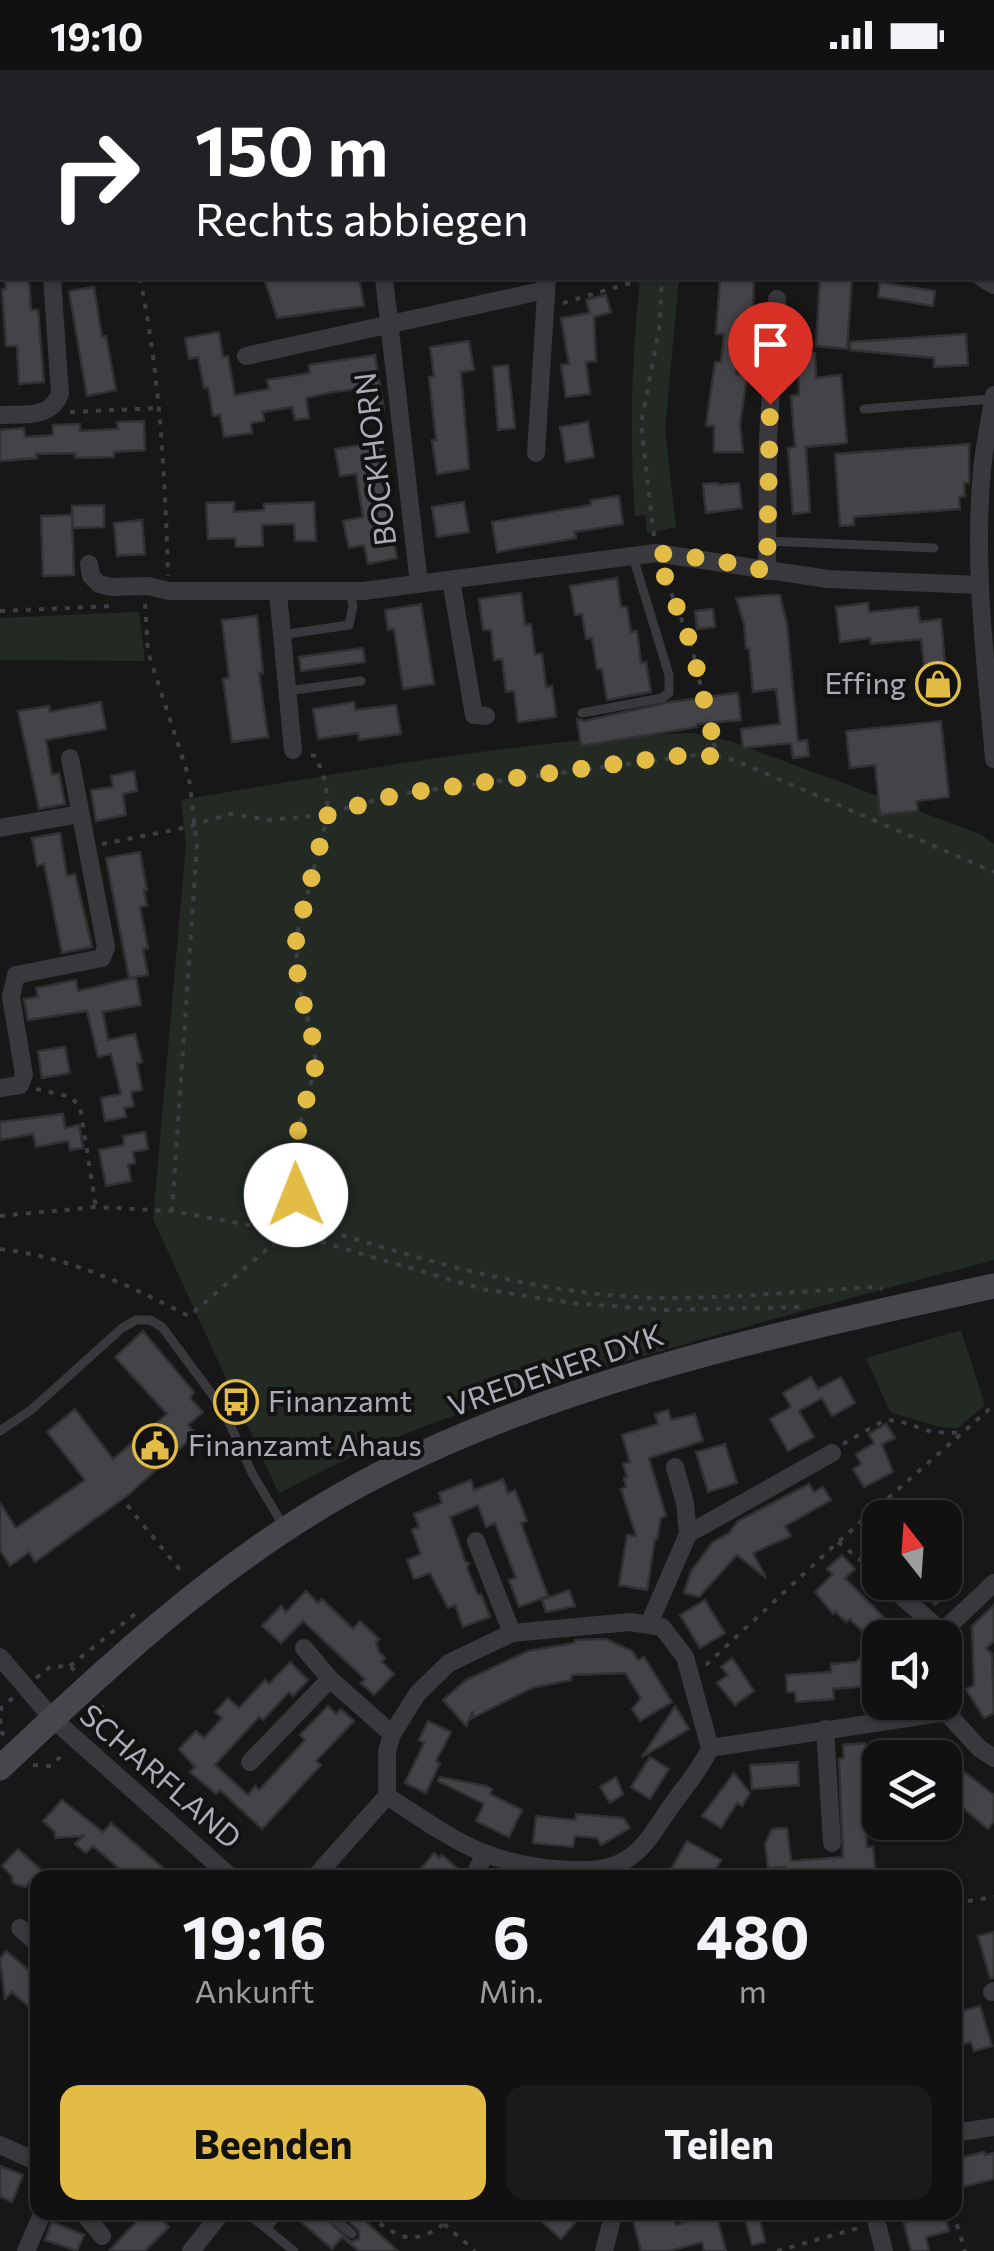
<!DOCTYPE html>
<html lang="de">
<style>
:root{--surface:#111112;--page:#1a1a1b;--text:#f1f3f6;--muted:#9c9d9f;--line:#303132;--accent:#e2bc45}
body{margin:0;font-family:Commissioner,sans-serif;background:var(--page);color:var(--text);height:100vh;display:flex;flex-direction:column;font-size:38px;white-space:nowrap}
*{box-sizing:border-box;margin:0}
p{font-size:32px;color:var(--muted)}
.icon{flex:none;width:55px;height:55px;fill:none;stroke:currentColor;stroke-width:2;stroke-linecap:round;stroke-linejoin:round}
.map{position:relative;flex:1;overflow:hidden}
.drawer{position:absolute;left:30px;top:1800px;width:932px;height:350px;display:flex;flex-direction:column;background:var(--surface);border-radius:20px;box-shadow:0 2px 8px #0004,0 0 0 2px var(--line)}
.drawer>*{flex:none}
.guide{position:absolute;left:0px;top:0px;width:995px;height:210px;box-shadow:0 2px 8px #0004,0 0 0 2px var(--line);background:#202124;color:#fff;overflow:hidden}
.needle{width:65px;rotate:343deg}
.controls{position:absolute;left:862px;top:1430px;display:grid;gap:20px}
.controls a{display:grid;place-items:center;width:100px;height:100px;border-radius:20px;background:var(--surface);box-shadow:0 2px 8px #0004,0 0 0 2px var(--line);font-size:50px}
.pin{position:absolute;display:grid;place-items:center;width:85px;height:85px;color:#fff;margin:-102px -42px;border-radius:50% 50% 50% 0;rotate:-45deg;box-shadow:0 0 10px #0007}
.pin .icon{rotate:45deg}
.me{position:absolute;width:110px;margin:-55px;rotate:359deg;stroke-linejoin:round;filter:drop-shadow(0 0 8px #0008)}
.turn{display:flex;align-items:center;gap:35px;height:210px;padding:0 30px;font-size:45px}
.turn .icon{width:130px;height:130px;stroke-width:2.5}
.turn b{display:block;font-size:70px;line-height:85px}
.eta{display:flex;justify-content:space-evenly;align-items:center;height:170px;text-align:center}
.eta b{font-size:60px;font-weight:700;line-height:70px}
.primary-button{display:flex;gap:20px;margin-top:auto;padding:20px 30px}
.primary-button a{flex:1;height:115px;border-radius:20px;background:var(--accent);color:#111;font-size:40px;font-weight:700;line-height:115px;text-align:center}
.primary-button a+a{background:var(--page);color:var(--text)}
.status{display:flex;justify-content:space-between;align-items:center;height:70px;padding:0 50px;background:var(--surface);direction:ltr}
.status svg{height:28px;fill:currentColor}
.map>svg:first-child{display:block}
.green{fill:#232a24}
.building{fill:#444448;stroke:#313134;stroke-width:2.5}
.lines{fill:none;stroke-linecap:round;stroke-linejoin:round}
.path{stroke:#3e3f44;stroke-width:4;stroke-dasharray:5 8;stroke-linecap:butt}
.lane{stroke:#38383d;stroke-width:9}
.street{stroke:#38383d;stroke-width:18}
.secondary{stroke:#46474d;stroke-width:25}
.route{stroke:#e2bc45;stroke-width:18;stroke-dasharray:0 32.4}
.labels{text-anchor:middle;stroke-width:8;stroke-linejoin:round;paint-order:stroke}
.street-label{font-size:30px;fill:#aaadb7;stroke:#121213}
.poi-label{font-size:30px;fill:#aaadb7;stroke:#121213;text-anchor:start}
</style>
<div class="status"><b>19:10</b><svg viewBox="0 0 49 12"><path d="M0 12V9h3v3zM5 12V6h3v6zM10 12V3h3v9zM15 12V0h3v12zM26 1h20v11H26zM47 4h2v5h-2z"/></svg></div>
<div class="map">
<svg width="994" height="2181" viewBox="0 0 994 2181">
<rect width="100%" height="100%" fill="#171718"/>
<!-- green -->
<g class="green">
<path d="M640 208H679L665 360 676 457 647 463 645 445 635 446C629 361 632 292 640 208Z"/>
<path d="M139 542 145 591 0 590V548Z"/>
<path d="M693 663 730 671 980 764 994 774V1190C869 1223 744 1256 620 1293 501 1328 387 1363 279 1424L153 1149 186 774 181 730C350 702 521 669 693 663Z"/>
<path d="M961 1260 985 1335 958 1358 939 1357 890 1342 866 1288Z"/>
</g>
<!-- building -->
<g class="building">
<path d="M5 208H29L31 240H38L44 312 19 314 17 276H6L2 219H6Z"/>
<path d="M264 208H359L364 236 277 248Z"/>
<path d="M720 208H754L751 280 739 279 736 304 747 306 740 355 743 382H714V356H706L715 292H721L724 264H716Z"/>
<path d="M820 208H852L847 279 816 276Z"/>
<path d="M880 212 935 221 933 236 878 227Z"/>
<path d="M94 217 102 267 106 266 116 320 87 326 69 221Z"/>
<path d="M606 225 611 242 594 247 596 291 586 292 590 324 566 327 561 295 569 294 561 248 590 243 586 230Z"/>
<path d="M219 262 223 287 228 286 235 325 269 319 267 310 310 303 309 295 375 285 384 340 363 343 360 319 332 322 306 328 309 348 295 350 292 337 263 342 264 351 251 353 252 363 224 367 220 345 213 346 208 317 204 318 198 287 189 289 185 268Z"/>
<path d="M966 264 968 295 934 297V288L850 280V272Z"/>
<path d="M469 271 474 300 461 302 469 399 437 404 432 370H436L429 307 434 306 430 277Z"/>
<path d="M815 283 816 308 841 305 847 373 806 377 810 442 793 444 788 378 795 377 791 326 799 325 798 284Z"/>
<path d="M508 295 515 358 498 360 493 297Z"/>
<path d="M144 351 145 380 114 382V387L75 388V383L36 384 37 388 0 391V360L24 358 25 367 53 365V355L80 354V361L118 359 117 352Z"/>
<path d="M588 352 594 387 566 392 560 357Z"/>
<path d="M381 372 390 433 386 434 397 488 368 494 364 475 349 478 343 451 363 447 356 404 340 406 335 379Z"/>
<path d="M969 374V413H964L965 426 959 427 960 439 854 447V455L840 456 835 384Z"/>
<path d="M718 413V415L739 413 742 438 706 443 703 414Z"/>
<path d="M619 426 623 454 575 462 576 468 497 482 492 452 591 435V430Z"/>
<path d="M234 432V442L264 440V434L314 432 316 471H295L294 454 262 455 263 476 236 477 235 468 208 469 206 433Z"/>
<path d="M464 432 469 462 437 467 432 437Z"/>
<path d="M104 435V457L72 458V436Z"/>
<path d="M72 445 74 505 43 506 41 446Z"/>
<path d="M142 450 145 484 117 486 114 453Z"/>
<path d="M617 508 621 537H627L631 562 637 561 641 593 646 592 651 622 607 630 602 599H597L592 568 586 569 582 544 575 545 570 516Z"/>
<path d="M521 523 525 555 531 554 535 584H542L546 617 552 616 556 647 518 652 514 621 506 622 502 589 494 590 491 560H483L479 529Z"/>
<path d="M770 525H780L787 555 798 671 807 670 809 686 793 688 791 673 743 678 741 659 780 654 776 619 753 622 749 578H746L744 554 736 528Z"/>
<path d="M868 533 869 542 918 537 920 552 941 549 948 627 928 629 921 569 871 574 870 568 840 572 836 537Z"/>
<path d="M421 534 434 614 403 619 394 559 388 560 385 540Z"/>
<path d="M713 539 715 557 697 559 695 541Z"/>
<path d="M257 546 263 603H259L268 667 232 672 223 609 229 608 222 550Z"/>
<path d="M363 578 365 592 301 601 299 587Z"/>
<path d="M738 623 741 650 697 654V657L581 676 577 649 584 651 670 632Z"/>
<path d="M101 632 106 659 46 670 52 705 59 703 65 734 39 739 18 641 49 636 50 642Z"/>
<path d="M354 632 355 640 396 635 401 664 359 670 358 663 318 669 313 639Z"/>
<path d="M941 651 949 727 917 731 918 741 880 745 875 695 850 698 846 661Z"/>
<path d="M134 701 137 721 123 724 126 745 96 751 91 720 113 717 111 706Z"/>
<path d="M60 763 67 806 75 804 92 877 62 883 44 794 37 796 32 768Z"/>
<path d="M140 782 147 820H144L147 836 140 837 148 878 143 879 148 905 129 908 106 788Z"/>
<path d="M136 907 141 935 103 942 108 970 135 964 142 992 137 993 142 1020 131 1022 134 1036 124 1038 126 1047 105 1051 101 1028 121 1024 111 984 98 987 87 941 28 950 24 929 38 927 36 918 76 910 78 921Z"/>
<path d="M65 977 70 1003 42 1008 38 981Z"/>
<path d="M63 1044 65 1058 79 1055 83 1078 70 1080 68 1071 36 1077 33 1064 0 1070V1052Z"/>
<path d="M145 1062 148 1079 133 1082 135 1093 128 1095 131 1111 106 1116 99 1080 124 1075 123 1066Z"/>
<path d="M143 1261 194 1322 190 1328 203 1342 188 1355 196 1364 128 1425 35 1492 29 1482 10 1496 0 1480V1433L16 1458 85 1410 47 1362 75 1339 113 1389 167 1344 115 1287Z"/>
<path d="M811 1307 818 1319 841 1307 855 1333 832 1346 822 1328 799 1341 814 1367 788 1381 770 1349 791 1337 783 1323Z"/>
<path d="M668 1340 671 1350 695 1344 703 1371 649 1388 666 1446 661 1448 657 1469H655L647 1520 619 1515 627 1465 636 1466 621 1419 626 1417 624 1408 627 1407 623 1394 630 1392 622 1365 658 1354 655 1344Z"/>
<path d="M886 1354 895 1368 882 1374 893 1402 864 1417 853 1399 861 1394 856 1384 874 1373 869 1364Z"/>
<path d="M725 1374 737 1413 708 1422 696 1382Z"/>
<path d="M503 1409 508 1423 515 1420 527 1451 521 1453 548 1526 519 1537 509 1510 516 1508 495 1453 486 1457 478 1435 450 1447 465 1491 469 1493 467 1498 478 1525 481 1524 490 1547 463 1557 455 1535 448 1538 430 1503 414 1509 407 1490 421 1484 412 1460 419 1457 414 1444 442 1433 439 1423 471 1410 474 1420Z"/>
<path d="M809 1414 814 1422 823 1417 831 1430 785 1456 791 1466 753 1483 766 1508 737 1485 699 1527 684 1523 691 1501 713 1472 729 1463 738 1451Z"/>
<path d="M842 1485 855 1499 845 1508 893 1557 880 1568V1615L833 1619 834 1629 796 1632 795 1622H787L786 1605 831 1602V1594L856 1592 875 1574 850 1549 846 1552 835 1541 833 1544 815 1522 833 1504 827 1499Z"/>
<path d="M915 1512H963L935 1535Z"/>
<path d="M569 1520 575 1536 546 1542 542 1530Z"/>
<path d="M306 1521 318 1533 322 1529 353 1559 360 1551 379 1569 376 1572 379 1582 385 1588 382 1592 394 1604 374 1625 361 1613 365 1609 303 1551 281 1573 262 1556 281 1536 286 1542Z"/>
<path d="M705 1530 725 1563 700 1578 680 1545Z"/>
<path d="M994 1535V1571L986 1578 992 1584 994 1643 984 1648 966 1619 974 1615 972 1556Z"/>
<path d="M606 1569 632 1581 638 1590 644 1587 672 1632 640 1651 632 1639 641 1628 625 1603 572 1605 571 1610 532 1618 472 1648 473 1641 466 1656 443 1630 466 1610 528 1581 575 1573V1570Z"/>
<path d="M732 1588 754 1621 735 1635 717 1613 728 1605 721 1597Z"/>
<path d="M290 1592 308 1610 293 1626 289 1622 263 1650 259 1647 215 1695 248 1725 255 1716 259 1720 305 1670 300 1665 328 1636 336 1644 341 1639 354 1651 316 1691 321 1695 262 1759 220 1720 216 1724 190 1702 195 1697 179 1679 196 1661 204 1668 222 1648 215 1642 228 1628 239 1638 265 1610 269 1614Z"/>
<path d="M675 1636 689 1659 642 1687Z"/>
<path d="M428 1651 451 1662 436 1691 440 1693 426 1723 405 1713 424 1673 419 1670Z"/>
<path d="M865 1673 867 1722 879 1721 880 1730V1734L872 1735 873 1749H865L867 1777H873L875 1799 853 1801 854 1806 786 1808 785 1797 768 1798 765 1774 772 1759 787 1758 791 1791 843 1787 839 1689 844 1688 843 1675Z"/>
<path d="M650 1687 669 1699 650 1729 631 1717Z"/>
<path d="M945 1687 994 1725V1751L988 1759 945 1723Z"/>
<path d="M798 1692 799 1715 752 1719 750 1695Z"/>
<path d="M734 1703 750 1723 742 1736 737 1733 721 1758 702 1746Z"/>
<path d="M440 1707 486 1716 492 1719 490 1724 522 1740 509 1767 476 1751 484 1734 438 1711Z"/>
<path d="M616 1707 623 1724 610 1733 600 1717Z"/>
<path d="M62 1730 103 1762 111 1753 175 1808H112L120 1799 93 1776 86 1783 75 1774 83 1766 55 1768V1762L43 1751Z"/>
<path d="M576 1744 623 1748 630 1758 601 1775 597 1768 575 1766 573 1777 533 1773 536 1746 575 1750Z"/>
<path d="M687 1771 721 1790 711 1808H666Z"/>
<path d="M18 1779 50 1808H34L25 1817 13 1813 12 1806 2 1796Z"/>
<path d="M434 1783 439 1788 442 1785 459 1800 452 1808H413Z"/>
<path d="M994 1862V1908H990L978 1866Z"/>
<path d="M6 1881 38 1908V1945L12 1922 5 1929 0 1889Z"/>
<path d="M980 1936 992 1976 974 1981 971 1972 955 1976V1943Z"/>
<path d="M984 2082 985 2085 994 2083V2109L958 2118 955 2089Z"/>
<path d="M0 2096 23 2105 12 2132 0 2126Z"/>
<path d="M126 2142H154L169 2157 145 2181H109L136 2152Z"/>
<path d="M290 2142H319L351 2172 359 2169V2161L340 2142H355L398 2181H359L342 2167 332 2179Z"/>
<path d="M531 2142H584L561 2169Z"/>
<path d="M743 2142H758L765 2172 752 2175Z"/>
<path d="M927 2142H944L949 2161 926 2167 929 2181H911L904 2153Z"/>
<path d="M657 2145 659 2151 673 2147 676 2155 704 2147 705 2151 717 2148 726 2181H704L702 2172 670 2181H641L633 2150Z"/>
<path d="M52 2152 84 2165 77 2181 45 2170Z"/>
</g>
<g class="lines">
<!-- path -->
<g class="path">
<path d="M121 0V2"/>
<path d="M967 0 970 2"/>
<path d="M151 2 159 0"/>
<path d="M714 2V0"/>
<path d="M992 26 994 27"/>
<path d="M140 208C160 306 165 405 168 506"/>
<path d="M563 233 647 208"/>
<path d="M70 342 160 338"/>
<path d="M654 466 641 354 659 260 662 208"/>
<path d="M662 499 691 574 717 686"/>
<path d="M145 534 148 582 189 708 197 775 172 1141"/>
<path d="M0 541 113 536"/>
<path d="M102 774 179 759 230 744 271 750 320 745 399 724 704 684 734 690 994 802"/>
<path d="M36 1019 71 1027 80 1037 96 1137"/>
<path d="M0 1146 96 1137 172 1141 287 1162 482 1219 571 1233 664 1240 802 1237"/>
<path d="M292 1150C414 1187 538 1227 667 1228 735 1228 805 1221 874 1217L882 1219"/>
<path d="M0 1179C69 1187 128 1215 189 1246L287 1162 296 1125 294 1076 316 994 312 965 298 913 296 868 328 744 326 714 316 686 307 684"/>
<path d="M843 1374 883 1351 896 1350 932 1362 961 1363"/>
<path d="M119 1425 184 1505"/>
<path d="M838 1472 873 1500"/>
<path d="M706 1595 838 1472 994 1335"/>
<path d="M70 1596 140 1540"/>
<path d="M36 1608 50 1597 70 1596 76 1602"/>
<path d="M87 1660 99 1650 103 1630"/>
<path d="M4 1665 0 1661 1 1638 14 1627"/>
<path d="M33 1695 51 1696 66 1681"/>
<path d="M833 1788 834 1808"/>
<path d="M955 1833 994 1827"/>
<path d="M953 2142 965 2181"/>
<path d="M444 2154 475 2181"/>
<path d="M358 2156 367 2148C379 2151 385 2158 397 2164 419 2175 441 2158 457 2142"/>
<path d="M777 2181 862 2157"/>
</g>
<!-- lane -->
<g class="lane">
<path d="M864 339 993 329"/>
<path d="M767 471 934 478"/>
<path d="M281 565 349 555 353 536 350 522"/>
<path d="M287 621 361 611"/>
<path d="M582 643 662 628 669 623V605L633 487"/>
<path d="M0 1361 31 1340 122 1258 136 1250H150L162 1257 223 1339 252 1403 283 1455"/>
<path d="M246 2142 294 2181"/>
<path d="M327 2142 352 2164"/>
<path d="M267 2158 280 2142"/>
</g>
<!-- street -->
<g class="street">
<path d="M372 2V0"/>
<path d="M587 2 588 0"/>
<path d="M0 170H2"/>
<path d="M384 208 419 514"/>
<path d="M982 208 994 215"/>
<path d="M246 286 545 220"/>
<path d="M994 325C990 350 984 376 982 401 973 497 986 594 994 689"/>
<path d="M0 345C24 344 50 349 60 324L52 208"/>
<path d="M536 383 547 208"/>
<path d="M89 494 91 506 99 514 111 517 148 516 169 521H363L656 483 828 509 980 515"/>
<path d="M767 501 768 368 777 229"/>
<path d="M451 510 474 645 486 646"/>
<path d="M278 523 293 680"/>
<path d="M0 758 80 744"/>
<path d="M0 1018 20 1015 24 1005 11 927 16 905 102 888 106 877 70 688"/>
<path d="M688 1464 832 1383"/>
<path d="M476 1471 512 1563"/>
<path d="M886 1512 942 1562"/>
<path d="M649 1554 688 1464 685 1433 675 1397"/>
<path d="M943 1568 942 1562 994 1513"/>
<path d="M304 1578 330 1609"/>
<path d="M0 1587 52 1648 232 1808"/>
<path d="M825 1659 832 1773"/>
<path d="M250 1692 330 1609 392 1664"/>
<path d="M387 1726C453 1769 486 1796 569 1800 587 1800 605 1801 622 1792 645 1780 657 1756 672 1735 685 1716 701 1699 710 1678L946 1642 979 1678 994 1688"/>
<path d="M314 1808 387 1726V1682L392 1664 418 1623 449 1593 512 1563 630 1552 662 1557 685 1587 710 1678"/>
<path d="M473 1808 484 1786"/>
<path d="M20 1858 38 1874"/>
<path d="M992 1922 994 1921"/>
<path d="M955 2063 994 2057"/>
<path d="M0 2075 38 2092"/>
<path d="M83 2142 102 2166"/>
<path d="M874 2142 884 2181"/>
<path d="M26 2181 43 2142"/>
<path d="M191 2181 222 2142"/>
<path d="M604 2181 614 2142"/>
</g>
<!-- secondary -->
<path class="secondary" d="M0 1698C107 1597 213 1498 341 1425 537 1314 777 1264 994 1216"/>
</g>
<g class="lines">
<!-- route -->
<path class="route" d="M296 1125 294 1076 316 994 312 965 298 914 296 868 328 744 399 724 674 686H717L691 574 656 483 716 490 767 501 770 334"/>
</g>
<!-- icons -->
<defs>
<g id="shop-ring" transform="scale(2.25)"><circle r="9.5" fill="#121213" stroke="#e2bc45" stroke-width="1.5"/><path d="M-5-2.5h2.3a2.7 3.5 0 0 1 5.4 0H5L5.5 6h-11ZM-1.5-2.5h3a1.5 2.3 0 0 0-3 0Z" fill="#e2bc45"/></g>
<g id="bus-ring" transform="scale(2.25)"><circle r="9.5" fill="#121213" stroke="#e2bc45" stroke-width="1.5"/><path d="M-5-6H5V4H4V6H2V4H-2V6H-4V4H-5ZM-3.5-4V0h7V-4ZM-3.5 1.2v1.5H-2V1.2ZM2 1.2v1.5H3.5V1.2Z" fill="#e2bc45"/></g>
<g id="civic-ring" transform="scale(2.25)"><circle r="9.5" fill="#121213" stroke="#e2bc45" stroke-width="1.5"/><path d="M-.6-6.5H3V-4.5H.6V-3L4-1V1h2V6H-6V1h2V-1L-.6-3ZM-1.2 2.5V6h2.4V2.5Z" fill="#e2bc45"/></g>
</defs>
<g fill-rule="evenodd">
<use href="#shop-ring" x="938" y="614"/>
<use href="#bus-ring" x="236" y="1332"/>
<use href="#civic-ring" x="155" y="1376"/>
</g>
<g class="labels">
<!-- street labels -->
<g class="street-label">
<text transform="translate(376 389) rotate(-97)" y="10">BOCKHORN</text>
<text transform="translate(556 1301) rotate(-19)" y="10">VREDENER DYK</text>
<text transform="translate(160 1707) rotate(41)" y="10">SCHARFLAND</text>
</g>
<!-- poi labels -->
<g class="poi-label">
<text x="906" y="624" text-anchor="end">Effing</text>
<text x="268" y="1342">Finanzamt</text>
<text x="188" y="1386">Finanzamt Ahaus</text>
</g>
</g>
</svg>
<div class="controls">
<a><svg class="needle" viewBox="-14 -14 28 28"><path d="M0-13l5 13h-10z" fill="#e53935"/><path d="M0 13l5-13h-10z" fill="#9c9d9f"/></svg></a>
<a><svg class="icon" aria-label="sound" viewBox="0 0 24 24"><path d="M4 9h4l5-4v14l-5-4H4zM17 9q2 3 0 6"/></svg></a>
<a><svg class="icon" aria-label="layers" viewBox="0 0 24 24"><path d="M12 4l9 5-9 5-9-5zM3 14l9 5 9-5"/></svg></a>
</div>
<div class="pin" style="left:770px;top:334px;background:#d93025"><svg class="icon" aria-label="arrive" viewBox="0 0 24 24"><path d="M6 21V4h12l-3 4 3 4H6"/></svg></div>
<svg class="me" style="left:296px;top:1125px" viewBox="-20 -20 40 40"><circle r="19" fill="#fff"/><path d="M0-13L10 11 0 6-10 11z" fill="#e2bc45"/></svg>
<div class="guide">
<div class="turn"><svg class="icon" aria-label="right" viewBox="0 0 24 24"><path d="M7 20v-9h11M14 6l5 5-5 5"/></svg><div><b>150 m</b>Rechts abbiegen</div></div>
</div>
<section class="drawer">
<div class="eta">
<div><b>19:16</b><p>Ankunft</p></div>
<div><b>6</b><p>Min.</p></div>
<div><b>480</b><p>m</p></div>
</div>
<div class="primary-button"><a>Beenden</a><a>Teilen</a></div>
</section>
</div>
